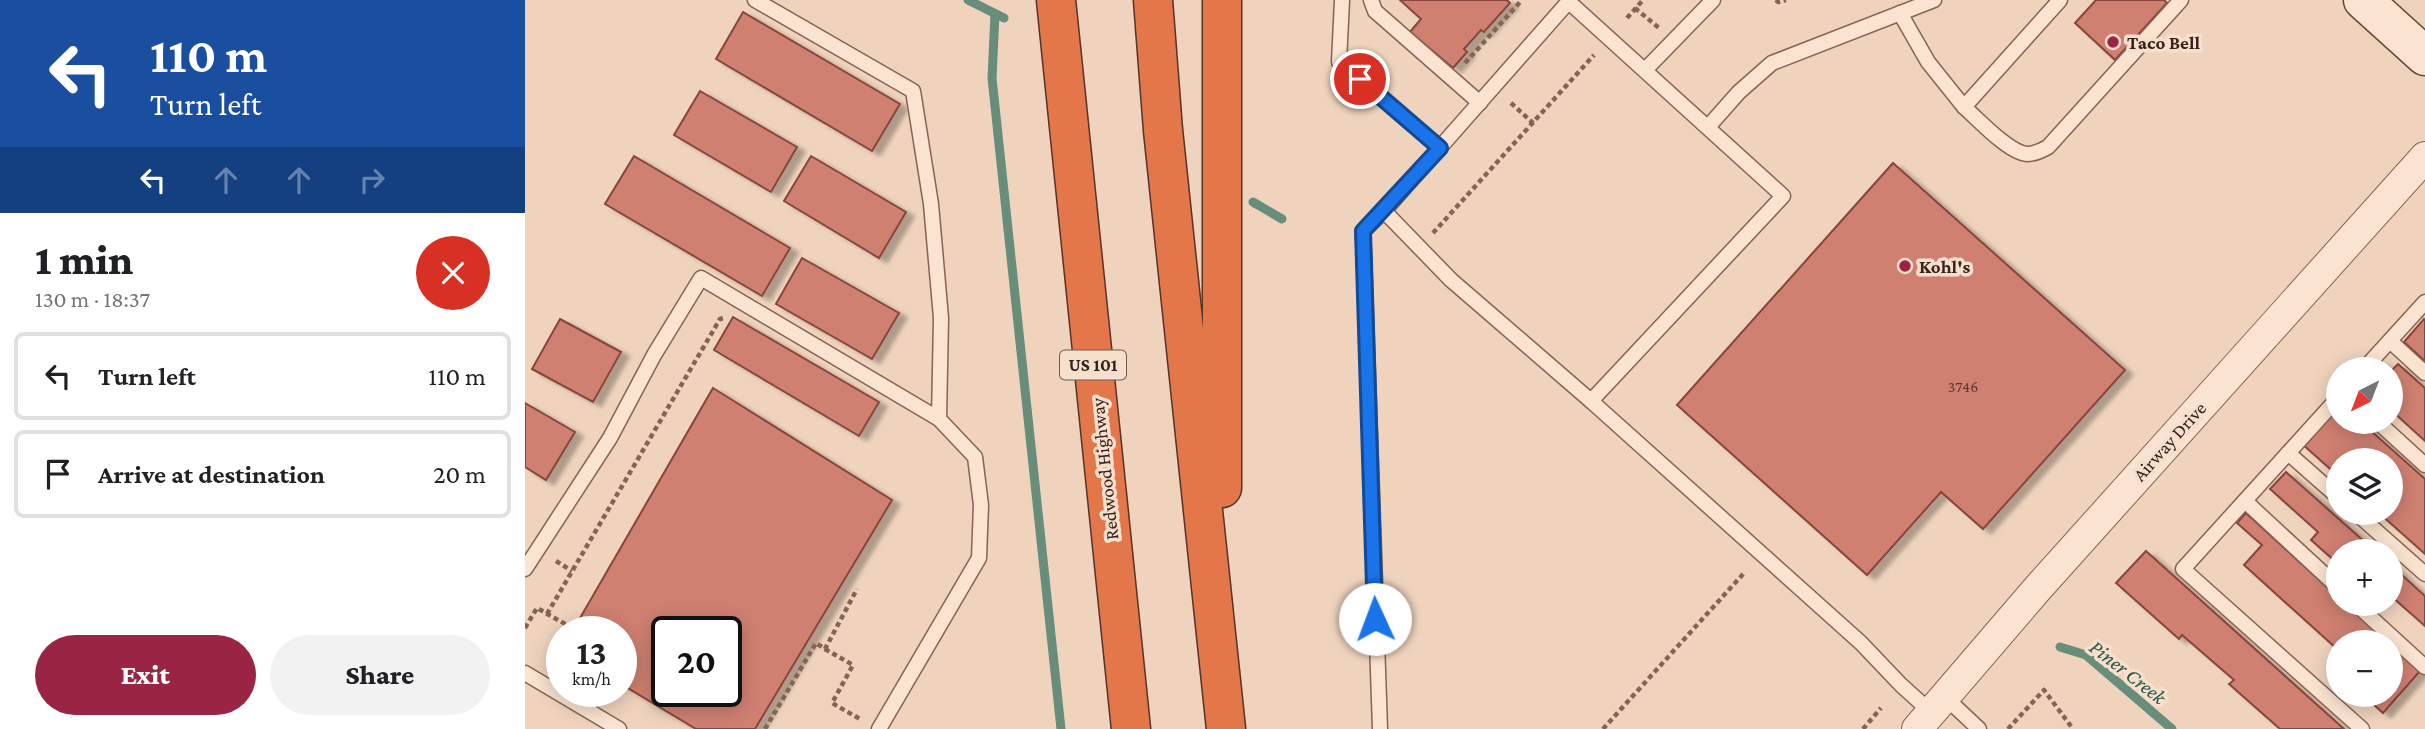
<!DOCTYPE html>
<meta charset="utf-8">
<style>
:root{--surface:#fff;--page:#f2f2f2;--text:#202124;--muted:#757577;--line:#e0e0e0;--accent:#992443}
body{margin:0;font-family:"Crimson Pro",serif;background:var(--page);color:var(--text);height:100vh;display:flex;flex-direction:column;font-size:26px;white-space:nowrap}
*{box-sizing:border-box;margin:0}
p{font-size:23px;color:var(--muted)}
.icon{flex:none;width:38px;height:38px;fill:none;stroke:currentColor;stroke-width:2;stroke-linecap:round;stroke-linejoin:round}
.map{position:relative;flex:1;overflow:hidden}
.panel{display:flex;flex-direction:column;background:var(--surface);width:525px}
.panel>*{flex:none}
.top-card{background:#1a4fa0;color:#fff;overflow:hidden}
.needle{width:46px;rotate:222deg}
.fabs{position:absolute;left:1801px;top:357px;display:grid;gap:14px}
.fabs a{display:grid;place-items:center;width:77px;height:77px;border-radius:50%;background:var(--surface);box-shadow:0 4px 18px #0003;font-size:35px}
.speed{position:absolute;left:21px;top:616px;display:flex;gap:14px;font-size:35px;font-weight:700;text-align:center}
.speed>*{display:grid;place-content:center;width:91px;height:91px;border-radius:50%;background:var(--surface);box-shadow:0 4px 18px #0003;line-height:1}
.speed small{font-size:18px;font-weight:400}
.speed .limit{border:4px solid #111;border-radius:10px;background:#fff;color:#111}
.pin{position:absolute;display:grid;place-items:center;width:60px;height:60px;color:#fff;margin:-30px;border:4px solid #fff;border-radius:50%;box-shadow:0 2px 7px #0007}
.me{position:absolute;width:77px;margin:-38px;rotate:358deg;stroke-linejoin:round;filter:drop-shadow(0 0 5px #0008)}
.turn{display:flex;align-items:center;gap:24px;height:147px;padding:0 35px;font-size:32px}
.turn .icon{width:91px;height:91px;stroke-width:2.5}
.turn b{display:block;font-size:49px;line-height:60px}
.lanes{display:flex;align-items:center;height:66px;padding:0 35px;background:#0003;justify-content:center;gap:35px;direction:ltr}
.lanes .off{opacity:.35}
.round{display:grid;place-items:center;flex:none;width:74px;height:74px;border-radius:37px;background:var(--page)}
.head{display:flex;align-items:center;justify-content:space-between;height:119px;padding:0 35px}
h1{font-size:42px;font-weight:800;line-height:52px}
.action{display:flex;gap:14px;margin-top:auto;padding:14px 35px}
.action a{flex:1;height:80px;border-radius:42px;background:var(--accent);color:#fff;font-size:28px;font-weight:800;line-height:80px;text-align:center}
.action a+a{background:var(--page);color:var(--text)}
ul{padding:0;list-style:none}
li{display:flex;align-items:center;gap:21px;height:88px;margin:0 14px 10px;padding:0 21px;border:4px solid var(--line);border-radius:10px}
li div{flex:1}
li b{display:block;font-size:26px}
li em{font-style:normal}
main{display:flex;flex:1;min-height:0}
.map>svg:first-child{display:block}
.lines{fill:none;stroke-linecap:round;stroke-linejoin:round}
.stream{stroke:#688e7b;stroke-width:9}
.building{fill:#cf8071;stroke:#87453b;stroke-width:2;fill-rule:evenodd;filter:url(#shadow)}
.lane-casing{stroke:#876356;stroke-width:17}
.street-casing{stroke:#876356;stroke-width:32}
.secondary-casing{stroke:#694539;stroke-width:41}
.highway-casing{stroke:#55332a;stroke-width:41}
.path{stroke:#876356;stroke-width:4.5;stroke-dasharray:5 3.5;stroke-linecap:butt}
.lane{stroke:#fae3d0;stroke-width:14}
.street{stroke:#fae3d0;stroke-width:30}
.secondary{stroke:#fae3d0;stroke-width:38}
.highway{stroke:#e37749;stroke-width:38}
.route-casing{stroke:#114b97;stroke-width:18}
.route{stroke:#1a73e8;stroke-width:12}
.poi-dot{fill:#992443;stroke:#f6dfcd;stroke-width:2.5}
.labels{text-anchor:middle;stroke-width:7;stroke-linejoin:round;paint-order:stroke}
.number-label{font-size:16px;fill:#5c3930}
.shield{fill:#f6dfcd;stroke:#705a50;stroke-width:2}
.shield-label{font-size:18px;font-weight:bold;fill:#36211b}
.poi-label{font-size:19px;font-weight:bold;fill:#36211b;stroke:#f6dfcd;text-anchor:start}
.street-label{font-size:19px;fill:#36211b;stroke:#f6dfcd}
.water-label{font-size:21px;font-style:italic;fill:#295748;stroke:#f6dfcd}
</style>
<main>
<section class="panel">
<div class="top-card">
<div class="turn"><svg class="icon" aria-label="left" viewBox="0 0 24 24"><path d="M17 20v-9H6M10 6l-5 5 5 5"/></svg><div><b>110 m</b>Turn left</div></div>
<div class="lanes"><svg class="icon" aria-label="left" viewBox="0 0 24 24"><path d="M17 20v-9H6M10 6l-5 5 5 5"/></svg><svg class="icon off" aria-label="ahead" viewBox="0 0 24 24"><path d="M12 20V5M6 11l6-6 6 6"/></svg><svg class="icon off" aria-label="ahead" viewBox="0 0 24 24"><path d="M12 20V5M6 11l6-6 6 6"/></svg><svg class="icon off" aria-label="right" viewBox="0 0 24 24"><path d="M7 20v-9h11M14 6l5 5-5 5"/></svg></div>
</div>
<div class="head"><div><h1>1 min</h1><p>130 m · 18:37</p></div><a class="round" style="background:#d93025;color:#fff"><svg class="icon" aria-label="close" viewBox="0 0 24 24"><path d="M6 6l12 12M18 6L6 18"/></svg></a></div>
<ul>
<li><svg class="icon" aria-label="left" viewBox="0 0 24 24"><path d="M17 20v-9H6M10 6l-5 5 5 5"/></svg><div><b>Turn left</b></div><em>110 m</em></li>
<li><svg class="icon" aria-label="arrive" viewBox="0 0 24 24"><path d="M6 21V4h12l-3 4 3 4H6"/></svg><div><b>Arrive at destination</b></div><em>20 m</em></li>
</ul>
<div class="action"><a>Exit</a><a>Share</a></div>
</section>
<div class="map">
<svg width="1900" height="729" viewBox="0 0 1900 729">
<defs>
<filter id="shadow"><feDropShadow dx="8" dy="4.5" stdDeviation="2" flood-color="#0004"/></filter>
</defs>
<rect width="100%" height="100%" fill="#efd3bd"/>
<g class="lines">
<!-- stream -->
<g class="stream">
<path d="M443 0 479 18"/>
<path d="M470 14 467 78 536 729"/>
<path d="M728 202 757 219"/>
<path d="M1535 647 1561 655 1647 729"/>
</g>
</g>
<!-- building -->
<g class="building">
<path d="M875 0H982L985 3 959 32 956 30 939 49 942 52 928 68 885 32 896 19Z"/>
<path d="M1571 0H1639L1642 3 1590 60 1550 23Z"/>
<path d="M218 12 375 104 347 151 191 59Z"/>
<path d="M175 91 272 147 246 192 149 135Z"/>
<path d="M109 156 265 248 237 296 80 204Z"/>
<path d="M286 156 381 212 354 258 259 201Z"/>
<path d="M1368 163 1600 370 1458 529 1416 492 1342 575 1152 405Z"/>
<path d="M277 258 374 313 347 359 251 304Z"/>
<path d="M208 317 354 402 334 436 189 350Z"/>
<path d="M35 319 96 352 68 402 7 369Z"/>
<path d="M1899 319 1900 320V361L1879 342Z"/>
<path d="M1854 361 1863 369H1847Z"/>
<path d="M1873 364 1900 388V441L1866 410V371Z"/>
<path d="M188 388 367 500 230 729H171L96 684V632H47ZM142 632H201V691H142Z"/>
<path d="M1813 401V422H1836L1900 479V554L1854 513H1866V460H1813V476L1776 443Z"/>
<path d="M0 403 50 432 21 480 0 467Z"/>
<path d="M1761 472 1850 551H1813V564L1786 540 1793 532 1745 489Z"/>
<path d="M1721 513 1813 597V604H1821L1864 642H1813V650L1719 565 1737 545 1712 523Z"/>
<path d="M1621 551 1819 729H1755L1704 684 1709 680 1657 635 1654 639 1591 583Z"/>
<path d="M1866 565 1900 596V626L1866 596Z"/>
<path d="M1866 644 1895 671 1858 713 1849 705 1858 695H1866Z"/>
</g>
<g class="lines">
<!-- lane casing -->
<g class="lane-casing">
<g id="lane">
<path d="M230 0 388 91 406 204 416 318 414 419 450 457 456 505 454 558 354 729"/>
<path d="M817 0 814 62 915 148"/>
<path d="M846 0 850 11 955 103"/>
<path d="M1044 2 1258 196 1066 401 1336 643 1376 685 1407 713"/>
<path d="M1375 13 1403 62 1439 107 1535 0"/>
<path d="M1120 70 1188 0"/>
<path d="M1439 107C1453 119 1484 153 1502 154 1510 154 1516 151 1523 147L1656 0"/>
<path d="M1183 127 1214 92 1247 63 1409 0"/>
<path d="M859 211 1045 0"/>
<path d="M1865 341 1900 373"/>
<path d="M1839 369 1900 302"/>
<path d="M1813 398 1658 569 1837 729"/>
<path d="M1853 422 1900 465"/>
<path d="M1763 453 1813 497"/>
<path d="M1720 501 1813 587"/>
<path d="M1831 513 1900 574"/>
<path d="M0 569 85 438 129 355 176 278 414 419"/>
<path d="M1831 604 1900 667"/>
<path d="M0 673 94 729"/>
<path d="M1420 697 1454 729"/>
<path d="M855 729 838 231 859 211 926 280 1066 401"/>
</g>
</g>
<!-- street casing -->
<g class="street-casing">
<path id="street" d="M1392 729 1513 588 1900 157"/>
</g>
<!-- secondary casing -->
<g class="secondary-casing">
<path id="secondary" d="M1838 0 1900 56"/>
</g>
<!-- highway casing -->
<g class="highway-casing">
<g id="highway">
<path d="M531 0 606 729"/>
<path d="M628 0 638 130 701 729"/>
<path d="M697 0V488"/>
</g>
</g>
<!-- path -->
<g class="path">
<path d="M1251 0 1253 2 1261 0"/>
<path d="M1110 8 1134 28"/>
<path d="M1102 18 1118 0"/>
<path d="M940 63 997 0"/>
<path d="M986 103 1008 123"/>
<path d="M908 233 1069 55"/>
<path d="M31 561 47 571"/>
<path d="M22 614 195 319 199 318"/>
<path d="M0 628 12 608 49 629"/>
<path d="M300 649 328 665 307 703 335 719"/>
<path d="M240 729 291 643 300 649 332 589"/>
<path d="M1078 729 1219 573"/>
<path d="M1338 729 1356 708"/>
<path d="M1483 729 1519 690 1548 729"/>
</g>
<!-- lane -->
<use href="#lane" class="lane"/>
<!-- street -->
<use href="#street" class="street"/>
<!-- secondary -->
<use href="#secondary" class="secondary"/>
<!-- highway -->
<use href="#highway" class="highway"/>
</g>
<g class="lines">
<!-- route casing -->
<g class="route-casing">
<path id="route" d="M835 79 915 148 838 231 850 619"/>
</g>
<!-- route -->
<use href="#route" class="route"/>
</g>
<!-- markers -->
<g class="poi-dot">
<circle cx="1588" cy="42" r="7"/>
<circle cx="1380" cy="266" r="7"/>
</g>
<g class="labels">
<!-- number labels -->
<g class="number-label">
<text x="1438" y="392">3746</text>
</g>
<!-- shield labels -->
<rect class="shield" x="535" y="350.5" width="66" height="29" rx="5"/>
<g class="shield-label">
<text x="568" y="371">US 101</text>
</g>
<!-- poi labels -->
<g class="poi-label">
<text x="1602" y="49">Taco Bell</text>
<text x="1394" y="273">Kohl's</text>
</g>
<!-- street labels -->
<g class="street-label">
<text transform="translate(1644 441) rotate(-48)" y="7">Airway Drive</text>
<text transform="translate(579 469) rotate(-96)" y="7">Redwood Highway</text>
</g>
<!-- water labels -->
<g class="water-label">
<text transform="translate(1603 672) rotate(38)" y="7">Piner Creek</text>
</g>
</g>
</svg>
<div class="fabs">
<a><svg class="needle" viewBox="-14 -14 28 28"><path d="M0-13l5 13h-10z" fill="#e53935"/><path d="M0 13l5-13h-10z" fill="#757577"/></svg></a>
<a><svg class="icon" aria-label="layers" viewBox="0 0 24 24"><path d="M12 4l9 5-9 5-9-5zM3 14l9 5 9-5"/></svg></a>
<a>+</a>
<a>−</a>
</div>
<div class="speed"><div>13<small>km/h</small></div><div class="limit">20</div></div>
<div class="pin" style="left:835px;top:79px;background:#d93025"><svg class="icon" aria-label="arrive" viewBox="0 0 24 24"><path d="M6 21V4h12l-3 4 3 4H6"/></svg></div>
<svg class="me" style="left:850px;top:619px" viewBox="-20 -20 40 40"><circle r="19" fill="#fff"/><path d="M0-13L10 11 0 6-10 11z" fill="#1a73e8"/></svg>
</div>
</main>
